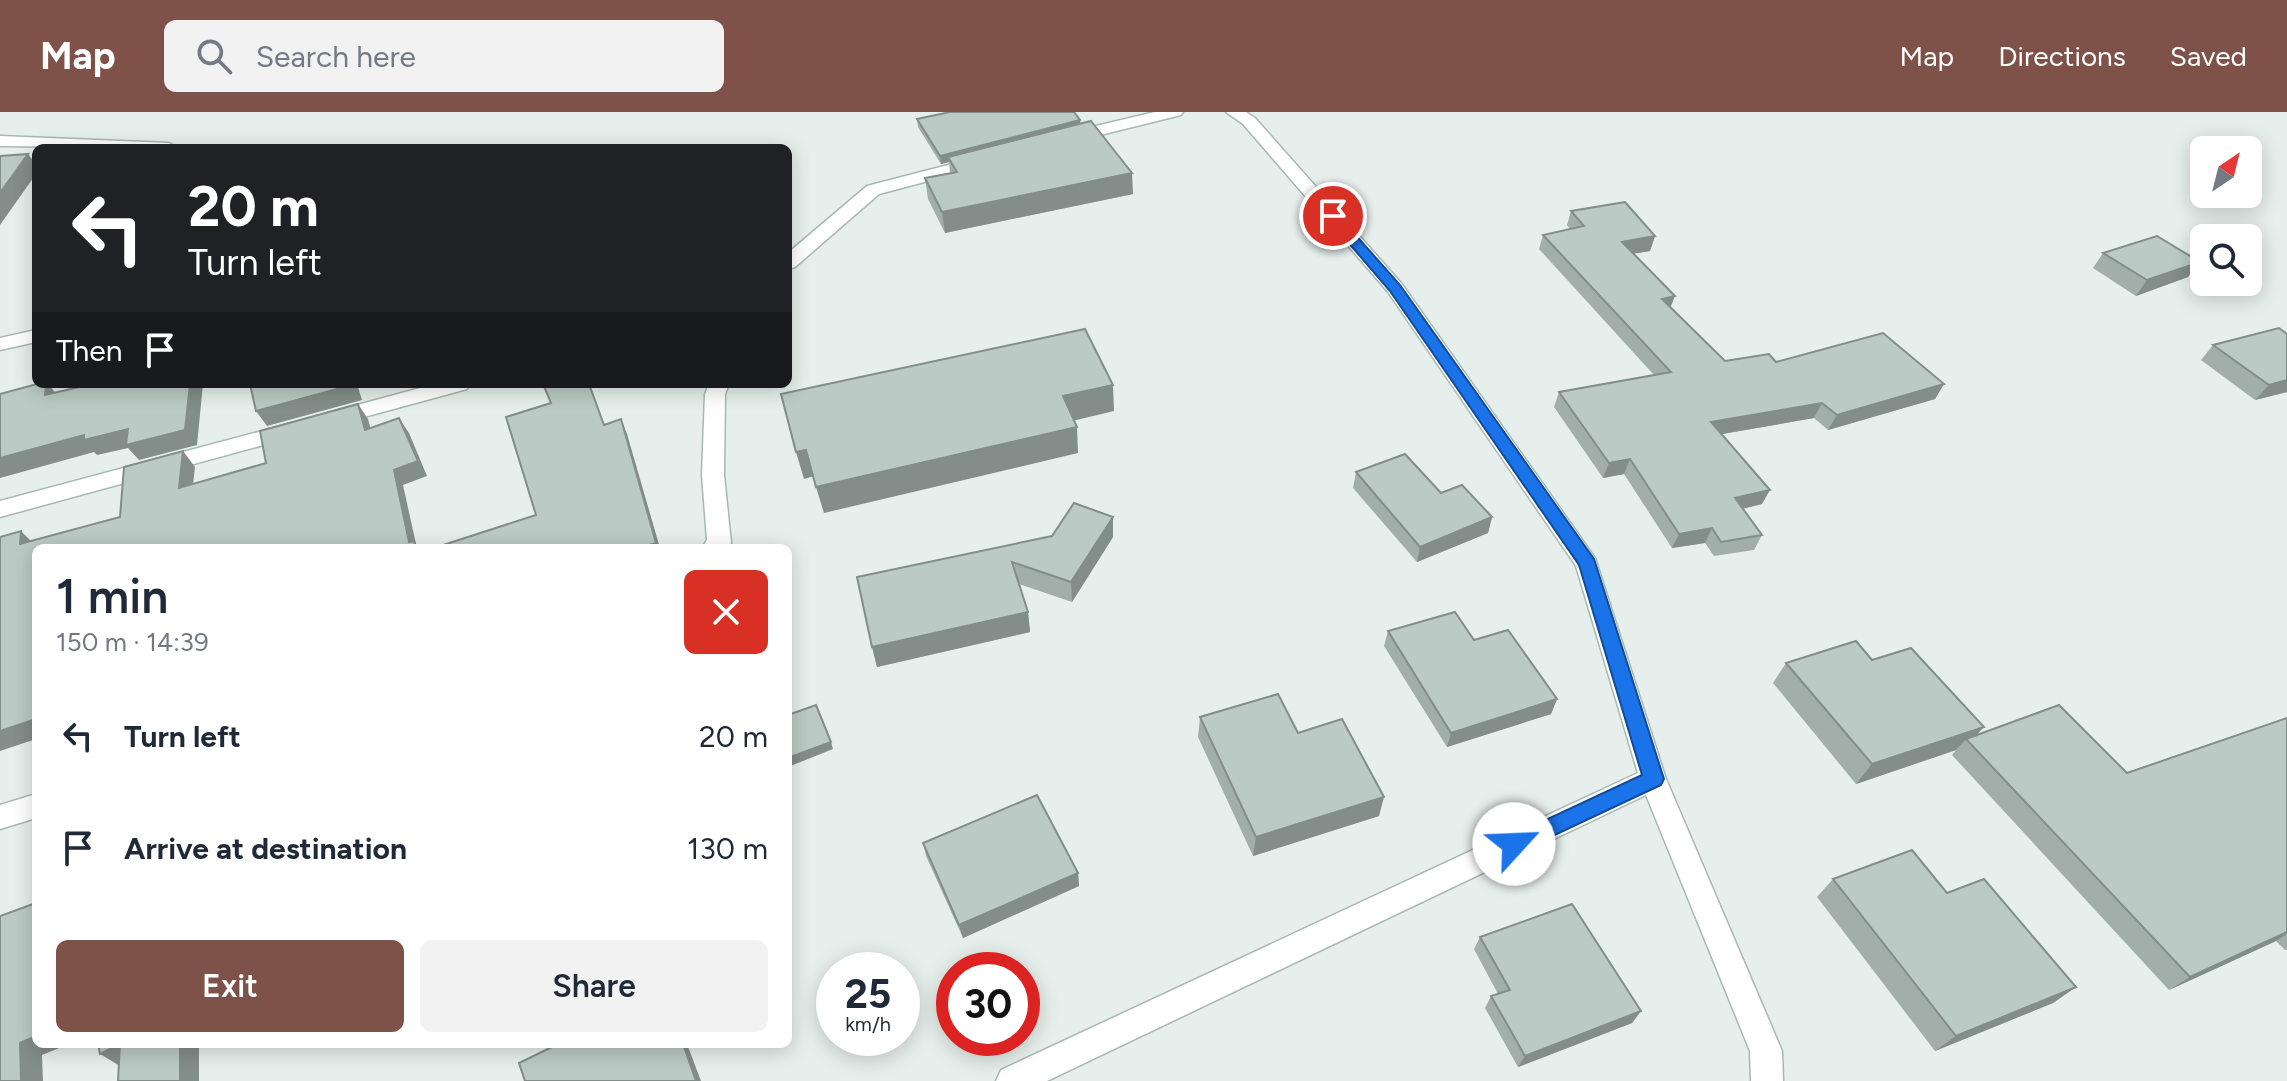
<!DOCTYPE html>
<meta charset="utf-8">
<style>
body{margin:0;font-family:Figtree,sans-serif;background:#f2f2f3;color:#1f2937;height:100vh;display:flex;flex-direction:column;font-size:30px;white-space:nowrap}
*{box-sizing:border-box;margin:0}
p{font-size:26px;color:#747a83}
.icon{flex:none;width:44px;height:44px;fill:none;stroke:currentColor;stroke-width:2;stroke-linecap:round;stroke-linejoin:round}
.map{position:relative;flex:1;overflow:hidden}
.side{position:absolute;left:32px;top:432px;width:760px;height:504px;display:flex;flex-direction:column;background:#fff;border-radius:12px;box-shadow:0 4px 20px #0003}
.side>*{flex:none}
.top-card{position:absolute;left:32px;top:32px;width:760px;height:244px;border-radius:12px;box-shadow:0 4px 20px #0003;background:#202124;color:#fff;overflow:hidden}
.needle{width:52px;rotate:35deg}
.controls{position:absolute;left:2190px;top:24px;display:grid;gap:16px}
.controls a{display:grid;place-items:center;width:72px;height:72px;border-radius:12px;background:#fff;box-shadow:0 4px 20px #0003;font-size:40px}
.speed{position:absolute;left:816px;top:840px;display:flex;gap:16px;font-size:40px;font-weight:700;text-align:center}
.speed>*{display:grid;place-content:center;width:104px;height:104px;border-radius:50%;background:#fff;box-shadow:0 4px 20px #0003;line-height:1}
.speed small{font-size:20px;font-weight:400}
.speed .limit{border:12px solid #d22;background:#fff;color:#111}
.pin{position:absolute;display:grid;place-items:center;width:68px;height:68px;color:#fff;margin:-34px;border:4px solid #fff;border-radius:50%;box-shadow:0 2px 8px #0007}
.me{position:absolute;width:88px;margin:-44px;rotate:65deg;stroke-linejoin:round;filter:drop-shadow(0 0 6px #0008)}
.turn{display:flex;align-items:center;gap:28px;height:168px;padding:0 24px;font-size:36px}
.turn .icon{width:104px;height:104px;stroke-width:2.5}
.turn b{display:block;font-size:56px;line-height:68px}
.then{display:flex;align-items:center;height:76px;padding:0 24px;background:#0003;gap:16px;font-size:30px}
.round{display:grid;place-items:center;flex:none;width:84px;height:84px;border-radius:12px;background:#f2f2f3}
.headline{display:flex;align-items:center;justify-content:space-between;height:136px;padding:0 24px}
h1{font-size:48px;font-weight:600;line-height:60px}
.action{display:flex;gap:16px;margin-top:auto;padding:16px 24px}
.action a{flex:1;height:92px;border-radius:12px;background:#7f5249;color:#fff;font-size:32px;font-weight:600;line-height:92px;text-align:center}
.action a+a{background:#f2f2f3;color:#1f2937}
ul{padding:0;list-style:none}
li{display:flex;align-items:center;gap:24px;height:112px;padding:0 24px}
li div{flex:1}
li b{display:block;font-size:30px}
li em{font-style:normal}
header{display:flex;align-items:center;gap:48px;box-sizing:border-box;height:112px;padding:0 40px;background:#7f5249;color:#fff}
header strong{font-size:38px}
nav{display:flex;gap:44px;margin-inline-start:auto;font-size:28px}
.search{width:560px;height:72px;background:#f2f2f3;display:flex;align-items:center;gap:20px;box-sizing:border-box;padding:0 28px;border-radius:12px;color:#747a83;font-size:30px}
.map>svg:first-child{display:block}
.lines{fill:none;stroke-linecap:round;stroke-linejoin:round}
.minor-casing{stroke:#a8b8b2;stroke-width:3}
.minor{fill:#fff;fill-rule:evenodd}
.wall{fill:#a1aea9}
.shaded-wall{fill:#838d89}
.building{fill:#bbcac4;stroke:#838d89;stroke-width:2}
.route{fill:#1a73e8;stroke:#114b97;stroke-width:2}
</style>
<header>
<strong>Map</strong>
<div class="search"><svg class="icon" aria-label="search" viewBox="0 0 24 24"><circle cx="10" cy="10" r="6"/><path d="M15 15l6 6"/></svg>Search here</div>
<nav><a>Map</a><a>Directions</a><a>Saved</a></nav>
</header>
<div class="map">
<svg width="2287" height="969" viewBox="0 0 2287 969">
<rect width="100%" height="100%" fill="#e6efeb"/>
<g class="lines">
<defs>
<g id="minor">
<polygon points="1155,0 1183,0 1181,3 1068,31 1060,26 1062,22"/>
<polygon points="1226,0 1246,0 1255,6 1402,172 1595,446 1666,667 1782,939 1783,969 1751,969 1750,939 1646,683 1047,969 996,969 1001,958 1638,661 1576,454 1388,180 1243,12"/>
<polygon points="0,24 169,31 177,36 0,34"/>
<polygon points="979,45 988,50 985,54 879,82 795,155 788,157 788,141 867,74"/>
<polygon points="36,218 36,230 0,238 0,226"/>
<polygon points="435,272 470,272 467,277 331,314 324,312 320,307 324,302"/>
<polygon points="709,272 729,272 725,282 724,363 731,431 728,436 702,436 707,428 702,363 705,282"/>
<polygon points="292,311 300,313 303,318 300,323 0,405 0,389"/>
<polygon points="36,682 36,706 0,717 0,693"/>
</g>
</defs>
<use href="#minor" class="minor-casing"/>
<use href="#minor" class="minor"/>
</g>
<g class="wall">
<polygon points="917,7 1080,8 1080,11 1133,82 945,121 928,87 925,66 950,61 949,50 941,52 918,15"/>
<polygon points="1571,99 1655,124 1650,139 1633,142 1670,195 1725,249 1776,250 1944,272 1935,287 1828,318 1814,306 1722,322 1762,392 1743,397 1762,423 1754,438 1714,444 1705,431 1672,436 1624,362 1603,366 1554,295 1559,280 1654,263 1539,137 1543,123 1570,117 1567,113"/>
<polygon points="2103,141 2188,165 2136,184 2093,156"/>
<polygon points="2213,233 2287,280 2255,288 2201,248"/>
<polygon points="1356,360 1441,381 1492,405 1488,421 1417,450 1353,376"/>
<polygon points="1113,425 1072,490 1019,472 1028,500 1030,520 877,555 857,465"/>
<polygon points="1388,519 1474,528 1557,587 1551,602 1447,635 1384,534"/>
<polygon points="1872,548 1976,624 2127,661 2287,606 2287,838 2285,838 2276,829 2169,878 1952,643 1956,638 1856,672 1773,571 1786,551"/>
<polygon points="1200,605 1298,621 1379,704 1253,744 1198,625"/>
<polygon points="923,731 1078,761 1079,774 963,826 926,744"/>
<polygon points="1833,767 1947,781 2076,875 2053,891 1935,939 1817,785"/>
<polygon points="1480,825 1641,899 1632,911 1518,955 1485,896 1491,884 1498,882 1474,837"/>
</g>
<g class="shaded-wall">
<polygon points="1080,8 1081,16 948,45 949,50 941,52 940,44"/>
<polygon points="28,42 36,52 36,62 0,113 0,81"/>
<polygon points="1132,61 1133,82 945,121 942,100"/>
<polygon points="1655,124 1650,139 1617,144 1622,130"/>
<polygon points="2200,150 2188,165 2136,184 2147,168"/>
<polygon points="1675,184 1669,199 1662,187"/>
<polygon points="2287,268 2287,280 2255,288 2269,273"/>
<polygon points="46,272 48,272 59,285 45,283"/>
<polygon points="190,272 203,272 197,333 139,348 128,336 97,343 94,340 0,366 0,346 84,323"/>
<polygon points="352,272 357,272 362,288 267,314 256,299"/>
<polygon points="1944,272 1935,287 1828,318 1837,303"/>
<polygon points="1113,273 1114,299 1064,311 1063,284"/>
<polygon points="1822,291 1814,306 1705,325 1711,310"/>
<polygon points="358,292 368,307 375,333 365,318"/>
<polygon points="399,306 409,321 427,364 403,373 416,432 419,436 413,436 409,430 394,358"/>
<polygon points="621,307 627,322 660,436 639,436"/>
<polygon points="1077,315 1078,341 824,401 816,375"/>
<polygon points="806,338 814,364 804,367 796,340"/>
<polygon points="183,339 195,355 191,391 179,376"/>
<polygon points="1630,347 1624,362 1603,366 1609,351"/>
<polygon points="1770,378 1762,392 1727,400 1735,386"/>
<polygon points="1113,405 1113,425 1072,490 1071,470"/>
<polygon points="1492,405 1488,421 1417,450 1420,435"/>
<polygon points="1712,416 1705,431 1672,436 1679,422"/>
<polygon points="21,419 36,434 20,432"/>
<polygon points="1028,500 1030,520 877,555 872,535"/>
<polygon points="1557,587 1551,602 1447,635 1451,621"/>
<polygon points="36,607 36,627 0,639 0,619"/>
<polygon points="1984,615 1969,631 1966,627 1956,638 1856,672 1872,652"/>
<polygon points="831,630 833,637 788,655 788,646"/>
<polygon points="1384,685 1379,704 1253,744 1256,725"/>
<polygon points="1078,761 1079,774 963,826 959,813"/>
<polygon points="2287,820 2287,822 2276,829 2169,878 2190,865"/>
<polygon points="2076,875 2053,891 1935,939 1956,924"/>
<polygon points="1641,899 1632,911 1518,955 1525,944"/>
<polygon points="36,924 36,932 69,932 42,943 43,969 21,969 20,931"/>
<polygon points="120,932 120,954 100,942"/>
<polygon points="180,932 195,932 199,935 199,969 180,969"/>
<polygon points="683,932 687,932 701,969 696,969"/>
</g>
<g class="building">
<polygon points="950,0 1074,0 1080,8 940,44 917,7"/>
<polygon points="1091,9 1132,61 942,100 925,66 957,60 948,45"/>
<polygon points="28,42 0,81 0,44"/>
<polygon points="1625,90 1655,124 1622,130 1675,184 1662,187 1725,249 1769,242 1776,250 1883,221 1944,272 1837,303 1822,291 1711,310 1770,378 1735,386 1762,423 1721,430 1712,416 1679,422 1630,347 1609,351 1559,280 1671,260 1543,123 1584,114 1571,99"/>
<polygon points="2157,124 2200,150 2147,168 2103,141"/>
<polygon points="2279,216 2287,222 2287,268 2269,273 2213,233"/>
<polygon points="1085,217 1113,273 1063,284 1077,315 816,375 806,338 796,340 781,282"/>
<polygon points="37,272 46,272 45,283 92,272 190,272 185,318 126,333 128,317 84,328 84,323 0,346 0,282"/>
<polygon points="250,272 352,272 352,273 256,299"/>
<polygon points="543,272 589,272 604,313 621,307 656,431 639,436 434,436 536,403 506,305 551,291"/>
<polygon points="358,292 365,318 399,306 418,349 394,358 409,430 414,429 416,436 36,436 36,607 0,619 0,425 21,419 20,432 120,405 124,355 183,339 179,376 266,351 260,319"/>
<polygon points="1405,342 1441,381 1462,373 1492,405 1420,435 1356,360"/>
<polygon points="1074,391 1113,405 1071,470 1012,450 1028,500 872,535 857,465 1052,424"/>
<polygon points="1455,500 1474,528 1508,518 1557,587 1451,621 1388,519"/>
<polygon points="1856,529 1872,548 1911,536 1984,615 1872,652 1786,551"/>
<polygon points="1278,582 1298,621 1342,607 1384,685 1256,725 1200,605"/>
<polygon points="816,593 831,630 788,646 788,603"/>
<polygon points="2059,593 2127,661 2287,606 2287,820 2190,865 1966,627"/>
<polygon points="1037,683 1078,761 959,813 923,731"/>
<polygon points="1912,738 1947,781 1984,767 2076,875 1956,924 1833,767"/>
<polygon points="36,791 36,924 20,931 21,969 0,969 0,804"/>
<polygon points="1572,792 1641,899 1525,944 1491,884 1510,878 1480,825"/>
<polygon points="98,932 153,932 153,933 157,932 180,932 180,969 118,969 120,932 100,942"/>
<polygon points="558,932 683,932 696,969 525,969 519,951"/>
</g>
<polygon class="route" points="1328,102 1337,102 1400,173 1594,447 1664,667 1661,673 1514,742 1507,739 1503,732 1507,726 1642,663 1579,453 1390,179 1328,107"/>
</svg>
<div class="controls">
<a><svg class="needle" viewBox="-14 -14 28 28"><path d="M0-13l5 13h-10z" fill="#e53935"/><path d="M0 13l5-13h-10z" fill="#747a83"/></svg></a>
<a><svg class="icon" aria-label="search" viewBox="0 0 24 24"><circle cx="10" cy="10" r="6"/><path d="M15 15l6 6"/></svg></a>
</div>
<div class="speed"><div>25<small>km/h</small></div><div class="limit">30</div></div>
<div class="pin" style="left:1333px;top:104px;background:#d93025"><svg class="icon" aria-label="arrive" viewBox="0 0 24 24"><path d="M6 21V4h12l-3 4 3 4H6"/></svg></div>
<svg class="me" style="left:1514px;top:732px" viewBox="-20 -20 40 40"><circle r="19" fill="#fff"/><path d="M0-13L10 11 0 6-10 11z" fill="#1a73e8"/></svg>
<div class="top-card">
<div class="turn"><svg class="icon" aria-label="left" viewBox="0 0 24 24"><path d="M17 20v-9H6M10 6l-5 5 5 5"/></svg><div><b>20 m</b>Turn left</div></div>
<div class="then">Then<svg class="icon" aria-label="arrive" viewBox="0 0 24 24"><path d="M6 21V4h12l-3 4 3 4H6"/></svg></div>
</div>
<section class="side">
<div class="headline"><div><h1>1 min</h1><p>150 m · 14:39</p></div><a class="round" style="background:#d93025;color:#fff"><svg class="icon" aria-label="close" viewBox="0 0 24 24"><path d="M6 6l12 12M18 6L6 18"/></svg></a></div>
<ul>
<li><svg class="icon" aria-label="left" viewBox="0 0 24 24"><path d="M17 20v-9H6M10 6l-5 5 5 5"/></svg><div><b>Turn left</b></div><em>20 m</em></li>
<li><svg class="icon" aria-label="arrive" viewBox="0 0 24 24"><path d="M6 21V4h12l-3 4 3 4H6"/></svg><div><b>Arrive at destination</b></div><em>130 m</em></li>
</ul>
<div class="action"><a>Exit</a><a>Share</a></div>
</section>
</div>
